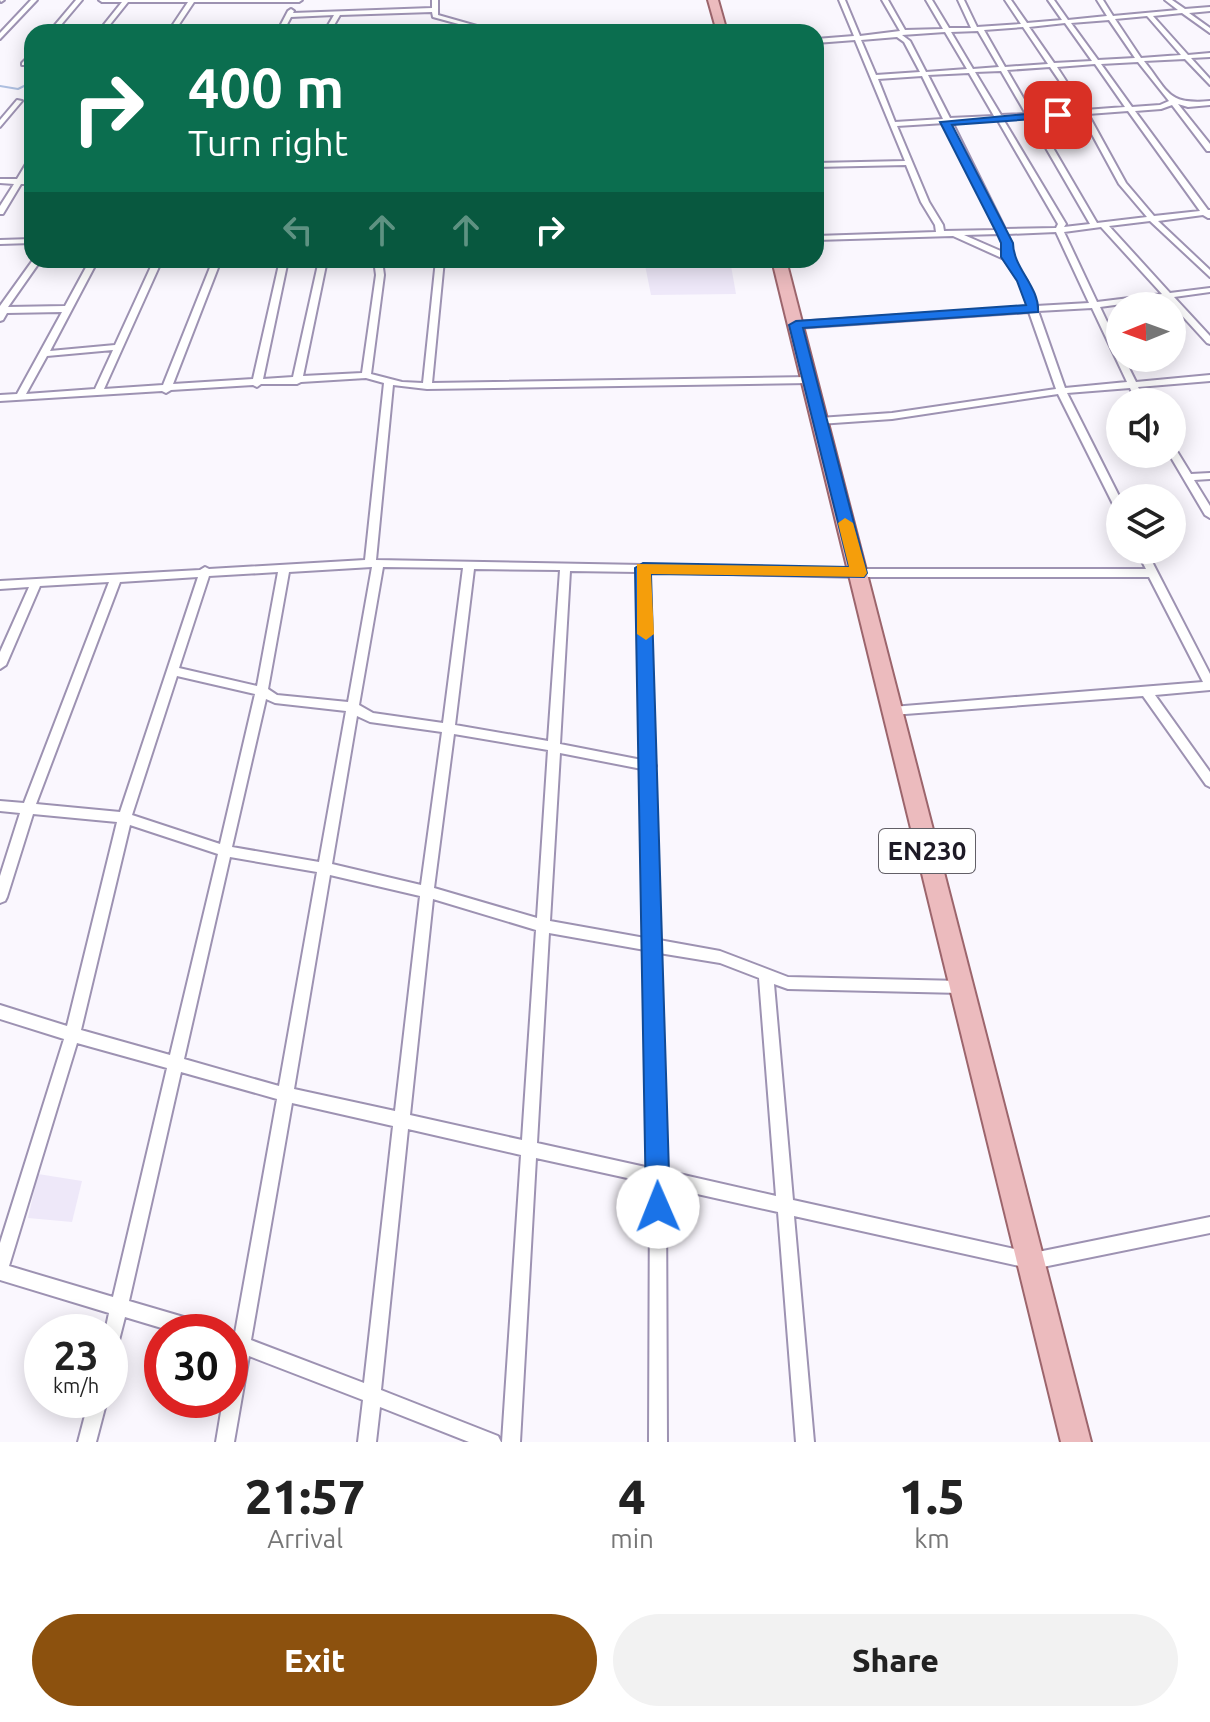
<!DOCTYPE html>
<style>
body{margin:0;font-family:Ubuntu,sans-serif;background:#f2f2f2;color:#222;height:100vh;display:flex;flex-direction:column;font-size:30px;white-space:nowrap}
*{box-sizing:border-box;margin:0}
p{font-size:26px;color:#767676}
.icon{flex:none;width:44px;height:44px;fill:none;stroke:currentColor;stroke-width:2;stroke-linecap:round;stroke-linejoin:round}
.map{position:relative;height:1442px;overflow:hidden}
.side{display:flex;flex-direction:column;background:#fff;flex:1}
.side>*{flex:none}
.guide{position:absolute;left:24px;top:24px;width:800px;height:244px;border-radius:24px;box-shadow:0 4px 20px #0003;background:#0b6e4f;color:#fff;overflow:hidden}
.needle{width:52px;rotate:269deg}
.controls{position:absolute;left:1106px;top:292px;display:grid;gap:16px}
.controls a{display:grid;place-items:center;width:80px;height:80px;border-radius:50%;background:#fff;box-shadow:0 4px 20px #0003;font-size:40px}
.speed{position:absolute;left:24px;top:1314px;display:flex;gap:16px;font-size:40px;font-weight:700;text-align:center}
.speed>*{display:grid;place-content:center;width:104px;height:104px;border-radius:50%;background:#fff;box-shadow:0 4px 20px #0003;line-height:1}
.speed small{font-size:20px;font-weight:400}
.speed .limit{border:12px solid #d22;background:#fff;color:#111}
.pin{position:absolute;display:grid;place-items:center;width:68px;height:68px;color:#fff;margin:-34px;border-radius:16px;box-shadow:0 4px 12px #0006}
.me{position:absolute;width:88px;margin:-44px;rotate:359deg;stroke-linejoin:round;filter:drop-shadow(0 0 6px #0008)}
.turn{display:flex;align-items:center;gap:28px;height:168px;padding:0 32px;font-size:36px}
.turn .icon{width:104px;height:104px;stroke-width:2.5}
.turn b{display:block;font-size:56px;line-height:68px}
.lanes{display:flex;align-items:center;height:76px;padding:0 32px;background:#0003;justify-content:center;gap:40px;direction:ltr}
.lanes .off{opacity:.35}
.eta{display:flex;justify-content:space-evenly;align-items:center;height:136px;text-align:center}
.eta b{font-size:48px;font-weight:800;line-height:56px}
.cta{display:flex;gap:16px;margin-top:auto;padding:16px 32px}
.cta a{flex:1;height:92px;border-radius:48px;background:#8c510e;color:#fff;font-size:32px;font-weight:800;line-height:92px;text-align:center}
.cta a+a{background:#f2f2f2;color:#222}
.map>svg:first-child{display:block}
.built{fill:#eee8f9}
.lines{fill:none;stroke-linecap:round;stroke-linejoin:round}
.stream{stroke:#aebfe0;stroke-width:2}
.street-casing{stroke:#9d92b2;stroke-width:4}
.primary-casing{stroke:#9c656c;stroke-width:4}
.street{fill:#fff;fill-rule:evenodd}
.primary{fill:#ecbbbe;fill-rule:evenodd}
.route{fill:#1a73e8;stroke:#114b97;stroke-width:2}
.slow{fill:#f59e0b}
.labels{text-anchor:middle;stroke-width:6;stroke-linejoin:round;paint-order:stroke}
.shield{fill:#fff;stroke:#625f67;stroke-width:2}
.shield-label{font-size:26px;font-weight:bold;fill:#1e1a26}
</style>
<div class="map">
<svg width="1210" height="1442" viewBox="0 0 1210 1442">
<rect width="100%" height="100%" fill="#faf7fe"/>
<g class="built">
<polygon points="644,260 730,260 736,294 651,295"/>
<polygon points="38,1174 82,1181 72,1222 28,1218"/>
</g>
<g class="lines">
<polyline class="stream" points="0,86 18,89 32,82"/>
<defs>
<g id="street">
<polygon points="0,0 4,0 1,2"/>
<polygon points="31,0 37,0 0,39 0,33"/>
<polygon points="76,0 82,0 55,32 49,32"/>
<polygon points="99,0 302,0 299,2 194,2 174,32 168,32 188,2 128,2 104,32 98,32 122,2 102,2"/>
<polygon points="432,0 438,0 438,15 498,32 488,32 433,17 432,12 340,15 330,32 324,32 334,15 291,17 283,32 277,32 288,11 291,9 294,11 293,13 432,8"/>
<path d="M839,0H845L860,36L900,31L882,0H888L905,30L943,29L926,0H932L949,28H971L958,0H964L977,27L1021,24L1005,0H1011L1027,23L1062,20L1048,0H1054L1068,20L1107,16L1097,0H1103L1113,16L1178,10L1165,0H1172L1185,9L1210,7V11L1189,13L1210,28V33L1182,13L1153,16L1188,55L1210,53V57L1191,58L1210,79V85L1185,59L1144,61C1169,92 1167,105 1210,101V105L1188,107L1178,104L1210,144V151H1207L1172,105L1161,109L1135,111L1208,210H1210V218H1208L1203,215L1158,221L1210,270V277L1150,221L1109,226L1170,293L1210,288V292L1174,297L1210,336V344L1207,343L1166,298L1100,307L1120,349V358H1124L1136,382L1210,375V381L1138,387L1146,402H1136L1130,388L1067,393L1120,498V511L1115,508L1058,394L892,419L819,424L814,421L819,418L892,413L1056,389L1029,312L796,328L792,325L796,322L1028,307L1019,281L1004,259L953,236L816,240V236L936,232L935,225L921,202L906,165L816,167V163L905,161L855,40L816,43V39L854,36ZM1147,16L1148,17L1181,55L1141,58L1115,19ZM1109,20L1135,58L1098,60L1071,23ZM1065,23L1092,61L1054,63L1029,27ZM1023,27L1048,64L1005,67L984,30ZM978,31L999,67L973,69L951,32ZM945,32L967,69L926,72L910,41L902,35ZM897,37L904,42L920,72L876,75L861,40ZM1138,62L1169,101L1160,105L1132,107L1101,64ZM1095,64L1125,107L1085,110L1057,67ZM1050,67L1078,108L1079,110L1032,113L1007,70ZM1001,71L1026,114L1001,115L975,72ZM969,73L994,116L950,118L928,75ZM922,76L943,119L895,122L878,79ZM1128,111L1200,211L1154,216L1126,183L1088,114ZM1081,114L1119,184L1147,217L1097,223L1035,117ZM1028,117L1090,224L1064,227L1066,224L1003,119ZM997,119L1058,224L1056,228L1005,229L952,122ZM945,123L997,230L944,231L943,225L929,202L897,126ZM1101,227L1162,294L1097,302L1064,232ZM1056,232L1089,303L1036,306L1027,281L1011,257V243L1007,234ZM999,234L1003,243V252L964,235ZM1092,308L1127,382L1065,388L1038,311Z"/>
<polygon points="32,53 32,59 26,65 22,65 22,63"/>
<polygon points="17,100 22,101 0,127 0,120"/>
<polygon points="29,159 32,159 32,167 24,180 32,180 32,184 21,184 3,214 0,214 0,206 14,184 0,183 0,179 17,179"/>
<polygon points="32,239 32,243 0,244 0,240"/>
<path d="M33,260H41L8,307L65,306L90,260H98L50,351L115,345L154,260H162L104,389L163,385L213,260H221L173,384L253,379L280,260H288L263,379L293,377L319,260H327L303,376L362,373L376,275L374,260H382L384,275L371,374L402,382L423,383L436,260H444L432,383L809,377L814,380L809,383L427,389L393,385L376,560L859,569H1146L1136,550H1146L1210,674V690L1155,695L1210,772V787L1206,785L1143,696L892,715L886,711L892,707L1203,682L1149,577H859L648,572L654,762L656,766L654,769L659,940L720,951L788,977L961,981L966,982L968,987L966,992L961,993L788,989L774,984L793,1200L1033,1253L1210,1217V1233L1033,1269L794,1216L814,1442H796L778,1212L666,1187L667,1442H649L650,1183L536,1158L520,1442H502L521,1155L408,1129L381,1390L498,1436L501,1442H469L380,1407L376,1442H358L363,1400L249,1356L234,1442H216L223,1400H230V1363L232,1350L230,1349V1332H228L230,1331L235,1333L277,1099L181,1072L129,1301L204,1323L210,1326L213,1332H175L125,1317L116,1352L110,1355V1332H105L109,1313L0,1280V1243L64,1039L0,1019V1005L67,1026L117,822L33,814L7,897L5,901L0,903V876L20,813L0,811V801L24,803L109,582L40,586L6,665L0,669V652L29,587L0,589V581L200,570L205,567L209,569L365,560L384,383L366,378L301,382L297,384H261L257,387L253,385L171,390L166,393L162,391L0,401V395L17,394L62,312L7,313L3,320L0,321V306ZM113,350L95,389L26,394L47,356ZM372,567L348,702L277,695L268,689L289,572ZM383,567L463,568L443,723L373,713L359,705ZM474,569L560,570L548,741L455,725ZM570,571L638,572L642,760L560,744ZM278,572L257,686L179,668L209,576ZM198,577L120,812L36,804L120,582ZM177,676L255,694L220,844L132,815ZM266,699L275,703L346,711L319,862L232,847ZM357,716L370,722L442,732L421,885L332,864ZM454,734L548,750L537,918L434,888ZM560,753L642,769L645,938L550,921ZM130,825L218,854L170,1055L81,1030ZM230,857L317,872L279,1086L184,1059ZM330,875L420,896L395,1111L294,1089ZM433,899L536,930L522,1140L410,1115ZM549,933L645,950L650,1168L537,1143ZM659,953L720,963L759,978L776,1196L666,1171ZM77,1043L167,1068L113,1297L9,1266ZM292,1103L393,1126L364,1383L251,1340Z"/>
<polygon points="1172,447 1175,448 1191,474 1210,473 1210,479 1194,480 1210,506 1210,518 1205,515 1169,454 1172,454"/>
<polygon points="89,1400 107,1400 96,1442 78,1442"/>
</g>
<g id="primary">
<polygon points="708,0 718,0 727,32 717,32"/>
<polygon points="772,260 786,260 1091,1442 1061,1442"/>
</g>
</defs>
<use href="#street" class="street-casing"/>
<use href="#primary" class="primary-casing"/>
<use href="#street" class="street"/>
<use href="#primary" class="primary"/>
</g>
<path class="route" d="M1058,111L1061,117L952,125L1013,243C1013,268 1040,287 1038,312L803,328L867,573L864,577L651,574L670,1207L667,1215L658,1219L649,1215L646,1207L635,568L643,563L849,567L789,325L796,321L1026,305L1017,281L1001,257V243L996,232L940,122Z"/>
<polygon class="slow" points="845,518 853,523 867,573 864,577 651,574 654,634 646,640 637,634 637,564 849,567 838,523"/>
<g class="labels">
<rect class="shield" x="879" y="829" width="96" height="44" rx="6"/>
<g class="shield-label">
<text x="927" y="860">EN230</text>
</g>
</g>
</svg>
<div class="controls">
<a><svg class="needle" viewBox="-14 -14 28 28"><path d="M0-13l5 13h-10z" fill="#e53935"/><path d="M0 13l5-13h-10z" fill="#767676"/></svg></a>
<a><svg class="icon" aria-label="sound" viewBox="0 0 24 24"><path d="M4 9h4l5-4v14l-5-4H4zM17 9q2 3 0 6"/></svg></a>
<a><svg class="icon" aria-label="layers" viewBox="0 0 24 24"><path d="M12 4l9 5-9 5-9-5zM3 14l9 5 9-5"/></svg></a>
</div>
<div class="speed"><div>23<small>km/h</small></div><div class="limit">30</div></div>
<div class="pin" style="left:1058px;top:115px;background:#d93025"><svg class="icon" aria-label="arrive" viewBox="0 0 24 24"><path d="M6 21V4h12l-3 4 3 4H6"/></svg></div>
<svg class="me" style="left:658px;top:1207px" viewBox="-20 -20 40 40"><circle r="19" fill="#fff"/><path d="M0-13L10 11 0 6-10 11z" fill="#1a73e8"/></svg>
<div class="guide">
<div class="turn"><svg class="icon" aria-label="right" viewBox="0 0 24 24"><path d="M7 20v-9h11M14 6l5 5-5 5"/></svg><div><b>400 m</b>Turn right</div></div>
<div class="lanes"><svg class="icon off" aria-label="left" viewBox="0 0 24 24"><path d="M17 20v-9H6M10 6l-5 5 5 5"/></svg><svg class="icon off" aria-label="ahead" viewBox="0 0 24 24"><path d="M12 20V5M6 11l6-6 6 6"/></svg><svg class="icon off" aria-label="ahead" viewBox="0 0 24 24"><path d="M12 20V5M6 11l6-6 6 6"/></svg><svg class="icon" aria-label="right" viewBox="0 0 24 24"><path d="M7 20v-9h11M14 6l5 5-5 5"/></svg></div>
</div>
</div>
<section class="side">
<div class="eta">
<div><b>21:57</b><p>Arrival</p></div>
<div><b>4</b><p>min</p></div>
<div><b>1.5</b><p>km</p></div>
</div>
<div class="cta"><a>Exit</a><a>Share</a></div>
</section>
